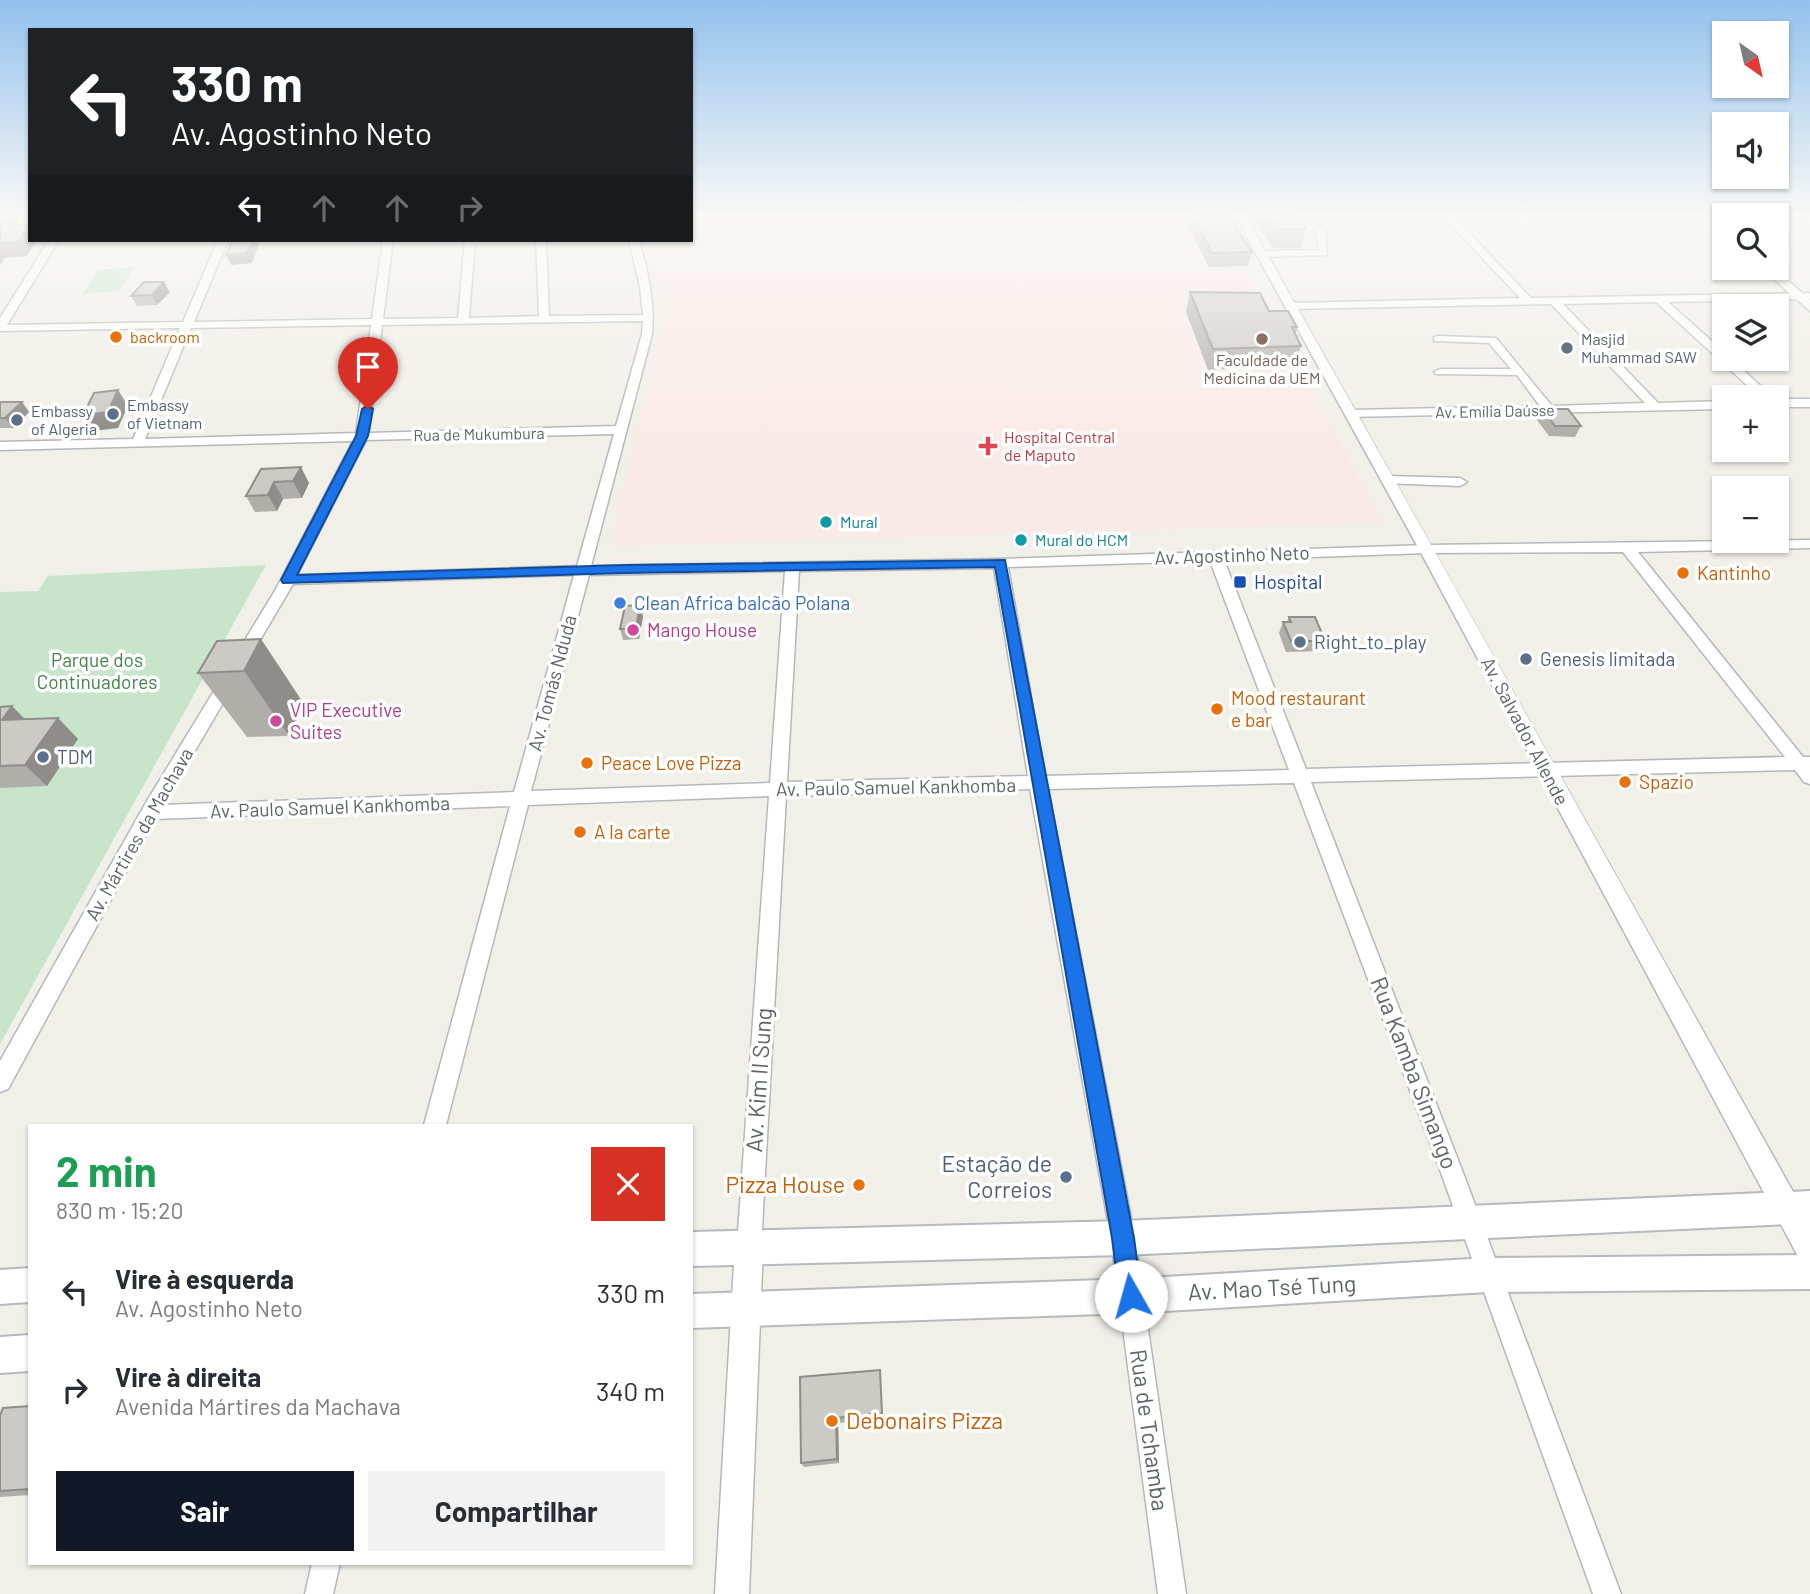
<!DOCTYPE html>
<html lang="pt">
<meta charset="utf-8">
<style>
body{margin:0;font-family:Barlow,sans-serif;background:#f2f2f3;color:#2b2b33;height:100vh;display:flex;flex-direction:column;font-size:26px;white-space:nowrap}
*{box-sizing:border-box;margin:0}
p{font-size:23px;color:#7c7c81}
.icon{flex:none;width:38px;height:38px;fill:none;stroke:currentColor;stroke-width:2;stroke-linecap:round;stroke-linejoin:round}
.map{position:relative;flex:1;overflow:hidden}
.drawer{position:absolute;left:28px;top:1124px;width:665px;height:441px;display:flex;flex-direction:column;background:#fff;border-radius:0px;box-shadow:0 2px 5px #0004}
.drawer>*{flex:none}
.guide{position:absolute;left:28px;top:28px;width:665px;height:214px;border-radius:0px;box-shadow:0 2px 5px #0004;background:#202124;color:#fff;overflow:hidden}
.needle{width:46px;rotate:146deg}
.controls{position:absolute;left:1712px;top:21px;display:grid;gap:14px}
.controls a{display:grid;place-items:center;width:77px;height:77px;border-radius:0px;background:#fff;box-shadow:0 2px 5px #0004;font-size:35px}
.pin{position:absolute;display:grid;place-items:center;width:60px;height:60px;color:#fff;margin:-72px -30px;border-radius:50% 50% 50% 0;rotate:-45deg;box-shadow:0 0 7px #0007}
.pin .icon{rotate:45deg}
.me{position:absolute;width:77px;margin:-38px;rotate:353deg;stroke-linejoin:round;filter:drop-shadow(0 0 5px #0008)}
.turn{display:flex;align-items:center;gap:24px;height:147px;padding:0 28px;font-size:32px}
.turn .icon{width:91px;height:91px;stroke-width:2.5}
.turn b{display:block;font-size:49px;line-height:60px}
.lanes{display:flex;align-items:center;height:66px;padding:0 28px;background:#0003;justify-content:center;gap:35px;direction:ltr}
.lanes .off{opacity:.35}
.round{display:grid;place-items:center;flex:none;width:74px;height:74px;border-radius:0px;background:#f2f2f3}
.summary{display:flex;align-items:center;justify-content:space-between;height:119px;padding:0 28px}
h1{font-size:42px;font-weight:700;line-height:52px;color:#1e9e55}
.primary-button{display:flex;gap:14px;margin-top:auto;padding:14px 28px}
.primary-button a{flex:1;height:80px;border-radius:0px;background:#111827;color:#fff;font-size:28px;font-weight:700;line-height:80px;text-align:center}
.primary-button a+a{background:#f2f2f3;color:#2b2b33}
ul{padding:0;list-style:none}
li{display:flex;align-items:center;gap:21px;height:98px;padding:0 28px}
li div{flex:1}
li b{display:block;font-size:26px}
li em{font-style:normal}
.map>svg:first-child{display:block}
.medical{fill:#faeae7}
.green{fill:#c8e4ca}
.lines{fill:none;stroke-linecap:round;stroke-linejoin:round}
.minor-casing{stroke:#b5b7bb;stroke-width:3}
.tertiary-casing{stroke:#b5b7bb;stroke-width:3}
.secondary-casing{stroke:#b6b9be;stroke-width:4}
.primary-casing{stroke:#e3ca6e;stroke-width:4}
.minor{fill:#fff;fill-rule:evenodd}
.tertiary{fill:#fff;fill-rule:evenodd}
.secondary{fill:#fff;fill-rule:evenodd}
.primary{fill:#f7f0b6;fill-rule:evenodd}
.wall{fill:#afaea9}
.shaded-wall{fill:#8e8d8a}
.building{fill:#cbcac5;stroke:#8e8d8a;stroke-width:2}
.route{fill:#1a73e8;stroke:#114b97;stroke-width:2}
.food-dot{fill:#e8710a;stroke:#fff;stroke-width:2.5}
.education-dot{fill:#8d6e63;stroke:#fff;stroke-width:2.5}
.worship-dot{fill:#6b7280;stroke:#fff;stroke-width:2.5}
.service-dot{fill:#5c6f8a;stroke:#fff;stroke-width:2.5}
.health-dot{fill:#e0444e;stroke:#fff;stroke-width:2.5}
.culture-dot{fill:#0f9aa8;stroke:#fff;stroke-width:2.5}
.transit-dot{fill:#1a4fb4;stroke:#fff;stroke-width:2.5}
.shop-dot{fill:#3f7fe0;stroke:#fff;stroke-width:2.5}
.hotel-dot{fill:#d1479c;stroke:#fff;stroke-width:2.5}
.labels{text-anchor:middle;stroke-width:7;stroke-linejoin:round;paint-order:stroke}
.far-food-label{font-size:16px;fill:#c56008;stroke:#fff;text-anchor:start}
.far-worship-label{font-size:16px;fill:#5b616d;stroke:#fff;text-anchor:start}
.far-education-label{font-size:16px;fill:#785e54;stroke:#fff}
.far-service-label{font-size:16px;fill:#4e5e75;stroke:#fff;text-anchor:start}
.far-street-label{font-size:16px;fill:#5f6267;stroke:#fff}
.far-health-label{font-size:16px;fill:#be3a42;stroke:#fff;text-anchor:start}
.far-culture-label{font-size:16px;fill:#0d838f;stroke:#fff;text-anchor:start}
.street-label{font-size:19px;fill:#5f6267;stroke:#fff}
.food-label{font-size:19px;fill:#c56008;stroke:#fff;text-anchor:start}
.transit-label{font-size:19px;fill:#164399;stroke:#fff;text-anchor:start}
.shop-label{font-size:19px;fill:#366cbe;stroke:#fff;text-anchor:start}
.hotel-label{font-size:19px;fill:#b23c85;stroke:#fff;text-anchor:start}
.service-label{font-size:19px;fill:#4e5e75;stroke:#fff;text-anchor:start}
.park-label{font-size:19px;fill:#418448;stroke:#fff}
.near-street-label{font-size:23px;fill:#5f6267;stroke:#fff}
.near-service-label{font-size:23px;fill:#4e5e75;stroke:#fff;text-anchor:end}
.near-food-label{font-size:23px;fill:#c56008;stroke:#fff;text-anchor:end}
</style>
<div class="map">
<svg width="1810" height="1594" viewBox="0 0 1810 1594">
<rect width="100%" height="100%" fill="#f0efe8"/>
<polygon class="medical" points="906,212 1182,212 1205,269 1249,270 1383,523 610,546 661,325 641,240 691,240 691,215"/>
<g class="green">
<polygon points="134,267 119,291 83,294 98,270"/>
<polygon points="266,565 0,1044 0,592 38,591 48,576"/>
</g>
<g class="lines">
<defs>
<g id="minor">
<polygon points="1439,212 1449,212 1531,298 1810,293 1810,299 1668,302 1724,352 1724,359 1731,359 1773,397 1760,397 1656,302 1563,304 1658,403 1724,401 1724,409 1347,417 1345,414 1351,410 1540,406 1517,375 1436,374 1434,372 1440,369 1511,369 1489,343 1434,341 1434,337 1438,336 1496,338 1552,406 1645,403 1551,304 1289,309 1284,306 1289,303 1520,298"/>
<polygon points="1320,226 1325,229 1327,255 1261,257 1256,254 1261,251 1319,250 1315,229"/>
<path d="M49,240H59L7,325L183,322L218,240H228L194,322L372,319L383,240H393L383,319L458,318L465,240H475L469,318L539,316L536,240H546L549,316L643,315L640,287L629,240H639C648,271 655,302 652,334L591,566L1000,559L1427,545L1810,540V548L1638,552L1803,757H1810V784L1804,782L1795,770L1311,782L1462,1170L1621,1594H1593L1440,1170L1294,783L1048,789L1135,1238L1186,1594H1158L1111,1238L1030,789L786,796L761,1246L757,1254L749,1258L741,1254L737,1246L769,796L528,805L446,1125H424L510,806L155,819L8,1089L0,1092V1061L147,801L276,589L353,441L0,450V442L133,439L180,328L0,331V318ZM643,321L642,334L616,426L369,433L382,325ZM371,325L356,433L145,439L191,328ZM614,434L577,566L297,575L366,440ZM1623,552L1785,757L1306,769L1224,560L1427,553ZM1210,561L1289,770L1045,776L1008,567ZM994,568L1028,776L787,782L799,571ZM785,571L770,783L531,791L589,575ZM574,575L514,792L163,805L293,584Z"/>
<rect x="1776" y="399" width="34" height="8"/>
<polygon points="1388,476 1460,478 1467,482 1460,486 1383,483 1382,480"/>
<polygon points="312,1563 340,1563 333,1594 305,1594"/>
</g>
<g id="tertiary">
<path d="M1233,212H1243C1434,547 1621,885 1810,1222V1264L1800,1260L1419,549Z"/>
<polygon points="1702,212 1713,212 1724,222 1724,231"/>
<polygon points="1761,268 1774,268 1810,300 1810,311"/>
<polygon points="749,1232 759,1236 763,1246 749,1594 715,1594 735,1246 739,1236"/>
</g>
<g id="secondary">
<polygon points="1810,1191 1810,1223 1123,1255 691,1266 691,1232 1123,1221"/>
<polygon points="1810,1255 1810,1289 1488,1292 1131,1313 691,1328 691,1294 1131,1279 1488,1258"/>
<polygon points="30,1268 30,1302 0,1304 0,1270"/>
<polygon points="30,1335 30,1371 0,1373 0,1337"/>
</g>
<rect id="primary" x="0" y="216" width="30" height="8"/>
</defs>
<use href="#minor" class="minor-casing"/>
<use href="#tertiary" class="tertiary-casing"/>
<use href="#secondary" class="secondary-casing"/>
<use href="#primary" class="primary-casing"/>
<use href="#minor" class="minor"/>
<use href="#tertiary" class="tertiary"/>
<use href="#secondary" class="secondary"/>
<use href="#primary" class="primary"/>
</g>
<g class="wall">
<polygon points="1194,212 1226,212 1252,252 1248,266 1209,267 1188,226 1191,213"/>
<polygon points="1248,212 1294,212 1306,229 1301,248 1273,248"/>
<polygon points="170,292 157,305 137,306 131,296"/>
<polygon points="1190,292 1269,311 1297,327 1295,334 1301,346 1295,366 1208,370 1186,312"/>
<polygon points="22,402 29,412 13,428 0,428 0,403"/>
<polygon points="1542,409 1581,426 1575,437 1549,436 1537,420"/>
<polygon points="261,469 309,483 302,498 283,499 277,511 255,512 246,496"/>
<polygon points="643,616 639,639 623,640 620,629"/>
<polygon points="1289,617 1325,641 1321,651 1286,652 1279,633 1283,622 1287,622"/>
<polygon points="217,641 304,704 289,736 247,737 198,673"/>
<polygon points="12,706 25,719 58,718 78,739 47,786 0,788 0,707"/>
<polygon points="880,1370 882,1419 838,1423 839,1463 804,1467 801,1463 800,1377"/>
<polygon points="30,1406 30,1495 0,1497 0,1415"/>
</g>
<g class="shaded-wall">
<polygon points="15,219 24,233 10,226"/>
<polygon points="30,224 30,240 37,240 27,256 5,258 0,265 0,243"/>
<polygon points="253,240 256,240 259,245 252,263 231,265 226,255"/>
<polygon points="164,282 170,292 157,305 152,295"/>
<polygon points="118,390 128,406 118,428 94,431 83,415"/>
<polygon points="22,402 29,412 13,428 5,418"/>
<polygon points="301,467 309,483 302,498 293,481"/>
<polygon points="274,482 283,499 277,511 268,495"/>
<polygon points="640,605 643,616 639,639 636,628"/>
<polygon points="261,639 304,704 289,736 244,671"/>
<polygon points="12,706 33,728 2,720"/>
<polygon points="58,718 78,739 47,786 25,765"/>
<polygon points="836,1418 838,1423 839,1463 837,1459"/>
</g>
<g class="building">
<polygon points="1204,212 1226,212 1252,252 1212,253 1191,213"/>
<polygon points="1266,212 1294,212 1306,229 1278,229"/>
<polygon points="15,219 10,226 30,224 18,242 0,243 0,221"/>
<polygon points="233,240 253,240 247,253 226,255"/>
<polygon points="144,282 164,282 152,295 131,296"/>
<polygon points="1190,292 1260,293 1269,311 1288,311 1297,327 1292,327 1301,346 1213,349"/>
<polygon points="118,390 108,412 83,415 94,393"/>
<polygon points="1,402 22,402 5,418 0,418 0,403"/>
<polygon points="1542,409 1568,409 1581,426 1555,426"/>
<polygon points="301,467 293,481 274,482 268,495 246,496 261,469"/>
<polygon points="640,605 636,628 620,629 625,606"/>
<polygon points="1289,617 1315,617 1325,641 1291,641 1283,622 1291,622"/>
<polygon points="261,639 244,671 198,673 217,641"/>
<polygon points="12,706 2,720 58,718 25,765 0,766 0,707"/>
<polygon points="880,1370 882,1413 836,1418 837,1459 801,1463 800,1377"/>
<polygon points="30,1406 30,1489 0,1491 0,1415 3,1408"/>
</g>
<linearGradient id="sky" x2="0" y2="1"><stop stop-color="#92c1ee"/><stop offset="0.49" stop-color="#f8f8f5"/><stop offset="1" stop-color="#f8f8f5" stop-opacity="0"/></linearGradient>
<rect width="1810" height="435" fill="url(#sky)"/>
<polygon class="route" points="368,405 373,409 368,436 297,575 626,565 1005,560 1134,1238 1142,1296 1139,1304 1131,1307 1123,1304 1119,1296 1112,1238 995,567 626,573 283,583 281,580 356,436 362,409"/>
<g class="food-dot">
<circle cx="116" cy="337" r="7"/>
<circle cx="1683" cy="573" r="7"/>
<circle cx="1217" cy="709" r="7"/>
<circle cx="587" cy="763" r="7"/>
<circle cx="1625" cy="782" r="7"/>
<circle cx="580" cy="832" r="7"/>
<circle cx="859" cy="1185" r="7"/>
<circle cx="832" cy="1421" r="7"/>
</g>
<circle class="education-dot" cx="1262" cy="339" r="7"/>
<circle class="worship-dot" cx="1567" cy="348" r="7"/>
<g class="service-dot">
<circle cx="113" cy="414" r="7"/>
<circle cx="17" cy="420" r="7"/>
<circle cx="1300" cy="642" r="7"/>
<circle cx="1526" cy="659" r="7"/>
<circle cx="43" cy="757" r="7"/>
<circle cx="1066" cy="1177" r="7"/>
</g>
<path class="health-dot" d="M984.5 435.5h7v7h7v7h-7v7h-7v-7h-7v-7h7z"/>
<g class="culture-dot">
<circle cx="826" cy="522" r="7"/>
<circle cx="1021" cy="540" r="7"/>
</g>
<rect class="transit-dot" x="1233" y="575" width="14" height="14" rx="3.5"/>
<circle class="shop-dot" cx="620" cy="603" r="7"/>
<g class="hotel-dot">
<circle cx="633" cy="630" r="7"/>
<circle cx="276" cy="721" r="7"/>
</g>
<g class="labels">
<g class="far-food-label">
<text x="130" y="343">backroom</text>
</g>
<g class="far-worship-label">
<text x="1581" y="345">Masjid<tspan x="1581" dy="18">Muhammad SAW</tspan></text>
</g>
<g class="far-education-label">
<text x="1262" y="366">Faculdade de<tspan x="1262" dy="18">Medicina da UEM</tspan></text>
</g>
<g class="far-service-label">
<text x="127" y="411">Embassy<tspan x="127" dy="18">of Vietnam</tspan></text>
<text x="31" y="417">Embassy<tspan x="31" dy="18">of Algeria</tspan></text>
</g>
<g class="far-street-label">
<text transform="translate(1495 411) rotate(-1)" y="6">Av. Emília Daússe</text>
<text transform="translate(479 434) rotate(-1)" y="6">Rua de Mukumbura</text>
</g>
<g class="far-health-label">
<text x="1004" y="443">Hospital Central<tspan x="1004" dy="18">de Maputo</tspan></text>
</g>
<g class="far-culture-label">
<text x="840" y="528">Mural</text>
<text x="1035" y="546">Mural do HCM</text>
</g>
<g class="street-label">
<text transform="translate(1232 555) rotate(-2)" y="7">Av. Agostinho Neto</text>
<text transform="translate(552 683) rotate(-75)" y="7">Av. Tomás Nduda</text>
<text transform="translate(1525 731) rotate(62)" y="7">Av. Salvador Allende</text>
<text transform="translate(896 787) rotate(-1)" y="7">Av. Paulo Samuel Kankhomba</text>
<text transform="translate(330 807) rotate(-2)" y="7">Av. Paulo Samuel Kankhomba</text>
<text transform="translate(139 834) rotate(-60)" y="7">Av. Mártires da Machava</text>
</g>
<g class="food-label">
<text x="1697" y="580">Kantinho</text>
<text x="1231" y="705">Mood restaurant<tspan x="1231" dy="22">e bar</tspan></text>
<text x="601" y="770">Peace Love Pizza</text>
<text x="1639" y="789">Spazio</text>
<text x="594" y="839">A la carte</text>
</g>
<g class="transit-label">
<text x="1254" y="589">Hospital</text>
</g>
<g class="shop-label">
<text x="634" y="610">Clean Africa balcão Polana</text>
</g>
<g class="hotel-label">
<text x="647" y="637">Mango House</text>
<text x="290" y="717">VIP Executive<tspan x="290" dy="22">Suites</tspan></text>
</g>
<g class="service-label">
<text x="1314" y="649">Right_to_play</text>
<text x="1540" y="666">Genesis limitada</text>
<text x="57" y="764">TDM</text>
</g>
<g class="park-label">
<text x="97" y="667">Parque dos<tspan x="97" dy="22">Continuadores</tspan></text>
</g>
<g class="near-street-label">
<text transform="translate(1414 1073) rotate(69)" y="8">Rua Kamba Simango</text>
<text transform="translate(759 1080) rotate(-86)" y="8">Av. Kim II Sung</text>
<text transform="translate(1272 1288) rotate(-3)" y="8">Av. Mao Tsé Tung</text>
<text transform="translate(1149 1430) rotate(82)" y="8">Rua de Tchamba</text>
</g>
<g class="near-service-label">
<text x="1052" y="1172">Estação de<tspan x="1052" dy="26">Correios</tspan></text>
</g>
<g class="near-food-label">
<text x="845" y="1193">Pizza House</text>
<text x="846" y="1429" text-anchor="start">Debonairs Pizza</text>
</g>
</g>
</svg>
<div class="controls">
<a><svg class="needle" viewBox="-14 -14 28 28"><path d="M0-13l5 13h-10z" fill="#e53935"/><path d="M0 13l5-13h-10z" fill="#7c7c81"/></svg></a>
<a><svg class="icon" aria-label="sound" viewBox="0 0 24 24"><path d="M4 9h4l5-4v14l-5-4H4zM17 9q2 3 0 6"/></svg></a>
<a><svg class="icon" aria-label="search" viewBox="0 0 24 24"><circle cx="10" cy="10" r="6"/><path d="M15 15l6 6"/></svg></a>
<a><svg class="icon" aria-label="layers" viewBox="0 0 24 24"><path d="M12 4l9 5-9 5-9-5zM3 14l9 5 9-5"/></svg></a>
<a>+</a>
<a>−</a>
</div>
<div class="pin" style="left:368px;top:409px;background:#d93025"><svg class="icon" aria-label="arrive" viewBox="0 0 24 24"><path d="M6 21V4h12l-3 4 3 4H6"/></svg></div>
<svg class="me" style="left:1131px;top:1296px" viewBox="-20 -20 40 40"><circle r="19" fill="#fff"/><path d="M0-13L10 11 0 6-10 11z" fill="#1a73e8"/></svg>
<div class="guide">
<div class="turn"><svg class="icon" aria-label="left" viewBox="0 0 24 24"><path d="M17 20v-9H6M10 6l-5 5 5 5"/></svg><div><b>330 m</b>Av. Agostinho Neto</div></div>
<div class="lanes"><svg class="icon" aria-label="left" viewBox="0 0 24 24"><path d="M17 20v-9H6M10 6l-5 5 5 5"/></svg><svg class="icon off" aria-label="ahead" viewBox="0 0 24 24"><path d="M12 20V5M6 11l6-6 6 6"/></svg><svg class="icon off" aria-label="ahead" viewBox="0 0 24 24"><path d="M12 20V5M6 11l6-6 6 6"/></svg><svg class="icon off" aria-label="right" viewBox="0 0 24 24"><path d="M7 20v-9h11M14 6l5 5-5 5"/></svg></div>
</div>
<section class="drawer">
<div class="summary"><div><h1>2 min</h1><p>830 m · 15:20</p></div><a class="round" style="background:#d93025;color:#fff"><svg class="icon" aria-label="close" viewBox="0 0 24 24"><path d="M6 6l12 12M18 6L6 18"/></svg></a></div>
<ul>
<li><svg class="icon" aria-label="left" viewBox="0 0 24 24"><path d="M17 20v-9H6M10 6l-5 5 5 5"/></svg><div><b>Vire à esquerda</b><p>Av. Agostinho Neto</p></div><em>330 m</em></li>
<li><svg class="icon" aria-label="right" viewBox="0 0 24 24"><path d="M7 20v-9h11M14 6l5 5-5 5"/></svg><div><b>Vire à direita</b><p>Avenida Mártires da Machava</p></div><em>340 m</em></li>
</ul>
<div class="primary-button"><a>Sair</a><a>Compartilhar</a></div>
</section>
</div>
